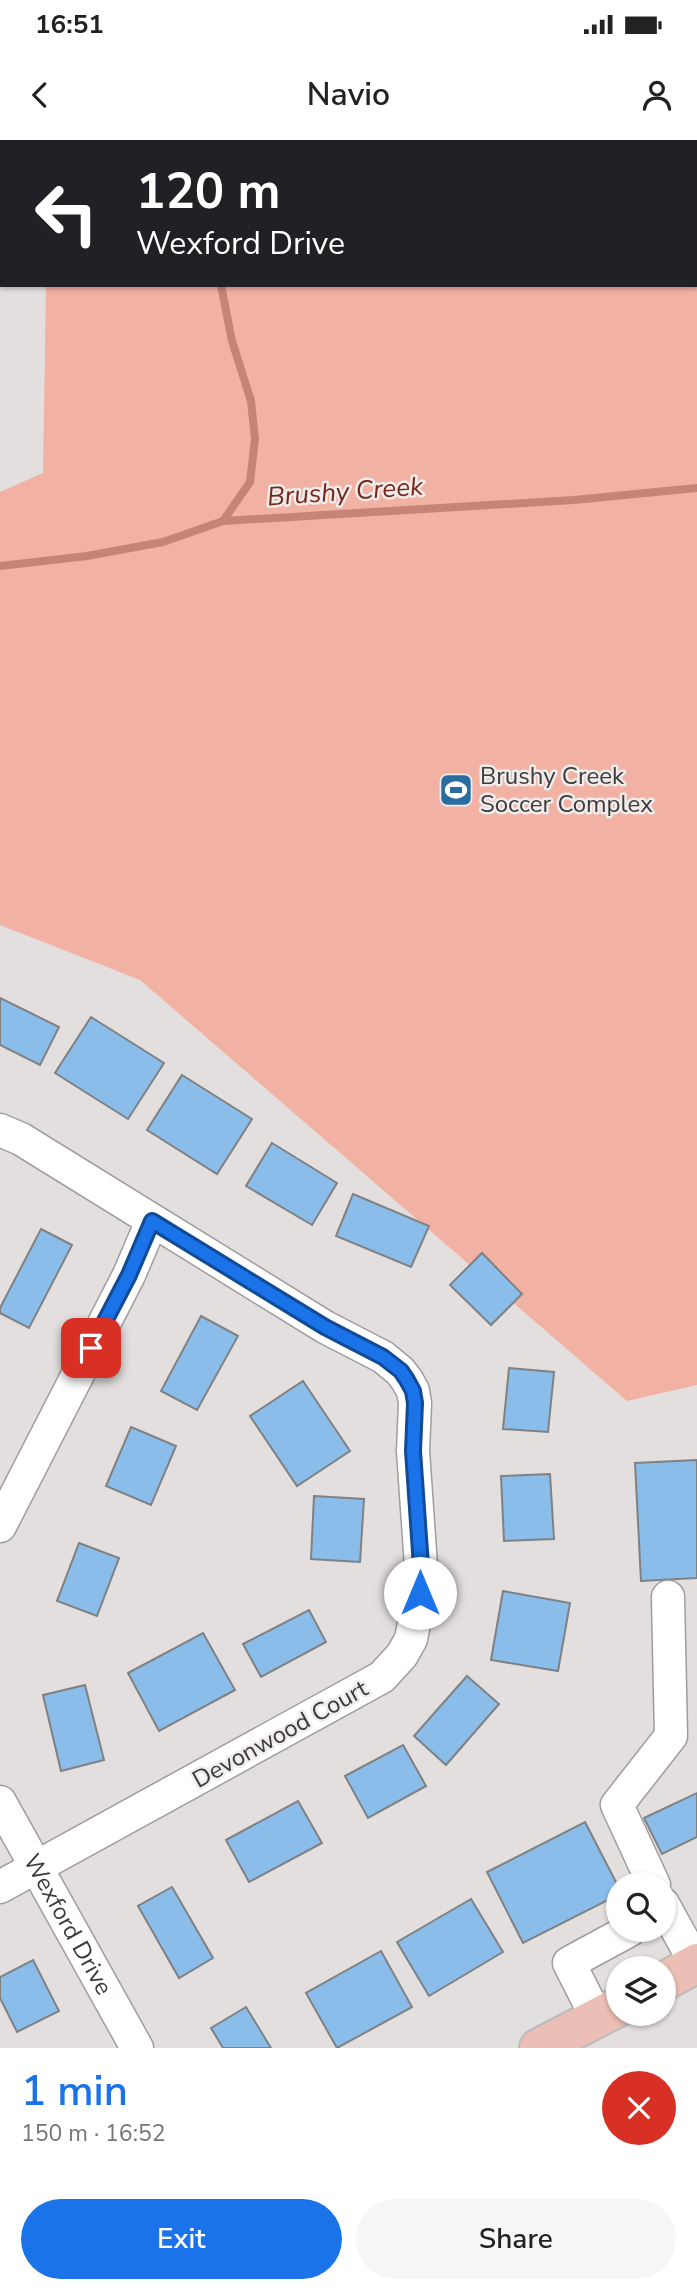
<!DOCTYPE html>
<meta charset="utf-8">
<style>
body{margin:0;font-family:"Nunito Sans",sans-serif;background:#f6f6f6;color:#222;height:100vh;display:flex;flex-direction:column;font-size:26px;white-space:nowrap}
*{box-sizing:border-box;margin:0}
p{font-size:23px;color:#767676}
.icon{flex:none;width:38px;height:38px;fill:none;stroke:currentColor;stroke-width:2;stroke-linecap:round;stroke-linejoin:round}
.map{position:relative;height:1908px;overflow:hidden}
.details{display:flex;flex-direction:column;background:#fff;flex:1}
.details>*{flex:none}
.banner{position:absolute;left:0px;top:0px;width:698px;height:147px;box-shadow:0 2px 5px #0004;background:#202124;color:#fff;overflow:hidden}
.fabs{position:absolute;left:606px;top:1732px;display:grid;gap:14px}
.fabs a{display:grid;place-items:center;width:70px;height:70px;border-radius:50%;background:#fff;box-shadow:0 2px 5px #0004;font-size:35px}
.pin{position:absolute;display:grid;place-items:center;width:60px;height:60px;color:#fff;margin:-30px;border-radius:14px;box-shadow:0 4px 10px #0006}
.me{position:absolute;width:77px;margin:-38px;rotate:0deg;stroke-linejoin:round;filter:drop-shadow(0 0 5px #0008)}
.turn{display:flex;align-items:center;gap:24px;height:147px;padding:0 21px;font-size:32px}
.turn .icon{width:91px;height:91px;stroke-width:2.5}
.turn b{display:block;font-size:49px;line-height:60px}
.round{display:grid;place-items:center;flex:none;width:74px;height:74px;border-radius:37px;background:#f6f6f6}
.head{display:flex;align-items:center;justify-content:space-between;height:119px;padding:0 21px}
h1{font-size:42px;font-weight:600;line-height:52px;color:#1a73e8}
.button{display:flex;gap:14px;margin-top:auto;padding:14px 21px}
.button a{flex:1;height:80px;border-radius:42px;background:#1a73e8;color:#fff;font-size:28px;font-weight:600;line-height:80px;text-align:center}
.button a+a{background:#f6f6f6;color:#222}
.status{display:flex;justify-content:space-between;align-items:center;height:49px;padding:0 35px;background:#fff;direction:ltr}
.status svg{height:19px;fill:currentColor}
header{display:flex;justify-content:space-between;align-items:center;height:91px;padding:0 21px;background:#fff;font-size:32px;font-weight:600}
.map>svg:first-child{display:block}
.green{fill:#f1b2a4}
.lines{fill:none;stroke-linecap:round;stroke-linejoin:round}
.stream{stroke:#c68476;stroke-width:8}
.building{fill:#8bbdea;stroke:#7f8183;stroke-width:2}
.minor-casing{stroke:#a09d9c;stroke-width:35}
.major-casing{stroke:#bdbcbc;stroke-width:42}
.minor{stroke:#fff;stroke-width:32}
.major{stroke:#ebbfb5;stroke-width:38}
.route-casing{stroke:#114b97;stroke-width:18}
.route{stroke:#1a73e8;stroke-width:12}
.labels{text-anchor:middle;stroke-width:5;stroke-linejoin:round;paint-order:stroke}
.poi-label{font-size:24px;fill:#3d3b3b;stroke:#efeceb;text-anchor:start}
.street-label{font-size:24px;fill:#3d3b3b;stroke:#efeceb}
.water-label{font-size:26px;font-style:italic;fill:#762718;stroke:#efeceb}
</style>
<div class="status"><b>16:51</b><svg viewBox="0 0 49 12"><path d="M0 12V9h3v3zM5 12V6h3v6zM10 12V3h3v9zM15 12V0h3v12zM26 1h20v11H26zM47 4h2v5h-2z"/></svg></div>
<header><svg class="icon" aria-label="back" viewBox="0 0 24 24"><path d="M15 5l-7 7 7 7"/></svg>Navio<svg class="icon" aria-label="person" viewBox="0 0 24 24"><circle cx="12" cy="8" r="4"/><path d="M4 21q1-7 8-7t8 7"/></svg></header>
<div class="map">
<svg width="697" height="1908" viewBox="0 0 697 1908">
<rect width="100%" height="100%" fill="#e2dfde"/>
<g class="green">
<polygon points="48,0 314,0 317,2 48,2"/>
<polygon points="697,102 697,1245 627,1261 140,840 0,785 0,352 43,333 46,145 696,145"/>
</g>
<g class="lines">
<g class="stream">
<polyline points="201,0 201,2"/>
<polyline points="221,145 232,201 251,261 255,299 250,342 223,381"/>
<polyline points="0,426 87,416 163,402 223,381 574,360 697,348"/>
</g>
</g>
<g class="building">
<polygon points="0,858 59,887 40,925 0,905"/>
<polygon points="91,877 164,923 128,979 55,933"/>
<polygon points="182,935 252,979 217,1034 147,990"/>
<polygon points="272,1003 337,1043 312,1085 246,1046"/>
<polygon points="353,1054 429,1086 411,1127 336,1096"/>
<polygon points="41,1089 72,1105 29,1188 0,1173 0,1168"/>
<polygon points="482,1113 522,1154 491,1185 450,1145"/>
<polygon points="201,1176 238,1196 197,1270 161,1251"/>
<polygon points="509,1228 554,1232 548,1292 503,1289"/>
<polygon points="303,1241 350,1311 297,1346 250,1276"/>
<polygon points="131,1287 176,1306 151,1365 106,1346"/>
<polygon points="697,1320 697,1438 641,1441 635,1323"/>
<polygon points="550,1334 554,1399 504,1401 501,1336"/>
<polygon points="314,1356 364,1359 360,1422 311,1419"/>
<polygon points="79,1403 119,1418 97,1476 57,1461"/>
<polygon points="503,1451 570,1463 558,1531 491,1520"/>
<polygon points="309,1470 326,1502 261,1537 243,1504"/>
<polygon points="203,1493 235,1550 159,1591 128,1533"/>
<polygon points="467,1536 499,1564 446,1625 414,1596"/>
<polygon points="85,1545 104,1620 61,1631 43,1555"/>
<polygon points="403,1605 426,1646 368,1678 345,1636"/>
<polygon points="697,1653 697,1697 662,1714 644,1678"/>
<polygon points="298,1661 322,1703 249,1742 226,1700"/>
<polygon points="585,1682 618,1746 618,1755 523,1803 487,1732"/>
<polygon points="172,1747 213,1818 179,1838 138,1766"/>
<polygon points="471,1759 503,1812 429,1856 397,1802"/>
<polygon points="381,1811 412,1867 337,1908 306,1853"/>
<polygon points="33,1820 59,1871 17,1892 0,1858 0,1837"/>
<polygon points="246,1867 271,1908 223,1908 211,1888"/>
</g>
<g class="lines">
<defs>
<g id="minor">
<polyline points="0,990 21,999 325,1187 383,1217 400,1231 407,1240 413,1251 415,1263 413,1311 421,1426 420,1453 411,1499 402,1515 382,1537 0,1747"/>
<polyline points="0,1386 129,1135 152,1081"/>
<path id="s1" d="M0,1662L137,1908"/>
<polyline points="654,1745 617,1665 671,1596 668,1457"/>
<polyline points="663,1764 696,1824"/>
<polyline points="597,1878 569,1823 630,1790"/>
</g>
<g id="major">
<polyline points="663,1842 697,1823"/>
<polyline points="539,1908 618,1867"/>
</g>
</defs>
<use href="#minor" class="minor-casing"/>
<use href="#major" class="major-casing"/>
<use href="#minor" class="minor"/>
<use href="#major" class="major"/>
</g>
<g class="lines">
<defs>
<polyline id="route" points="91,1208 129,1135 152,1081 325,1187 383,1217 401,1231 407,1240 413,1251 415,1263 413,1311 421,1426 420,1453"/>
</defs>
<use href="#route" class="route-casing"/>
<use href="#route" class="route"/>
</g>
<defs>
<symbol id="stadium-square" viewBox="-11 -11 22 22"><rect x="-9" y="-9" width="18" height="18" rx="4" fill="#296ca2" stroke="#efeceb"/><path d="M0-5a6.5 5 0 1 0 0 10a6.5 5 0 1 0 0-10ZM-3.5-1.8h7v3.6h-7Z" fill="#fff"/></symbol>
</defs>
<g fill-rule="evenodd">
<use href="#stadium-square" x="437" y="631" width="38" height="38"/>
</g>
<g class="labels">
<g class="poi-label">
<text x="480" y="644">Brushy Creek<tspan x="480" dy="28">Soccer Complex</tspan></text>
</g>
<g class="street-label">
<text transform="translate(280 1594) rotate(-29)" y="8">Devonwood Court</text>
<text dy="8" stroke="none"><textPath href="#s1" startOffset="140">Wexford Drive</textPath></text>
</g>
<g class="water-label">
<text transform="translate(345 351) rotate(-4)" y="9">Brushy Creek</text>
</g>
</g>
</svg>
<div class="fabs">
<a><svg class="icon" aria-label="search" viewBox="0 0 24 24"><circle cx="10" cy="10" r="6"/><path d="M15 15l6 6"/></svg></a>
<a><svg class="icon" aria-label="layers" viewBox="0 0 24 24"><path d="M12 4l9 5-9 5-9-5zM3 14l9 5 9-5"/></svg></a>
</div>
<div class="pin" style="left:91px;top:1208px;background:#d93025"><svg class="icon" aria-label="arrive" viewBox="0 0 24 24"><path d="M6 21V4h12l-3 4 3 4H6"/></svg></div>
<svg class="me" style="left:420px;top:1453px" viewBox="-20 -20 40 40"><circle r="19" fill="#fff"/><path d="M0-13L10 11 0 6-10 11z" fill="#1a73e8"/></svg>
<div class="banner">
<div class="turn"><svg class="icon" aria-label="left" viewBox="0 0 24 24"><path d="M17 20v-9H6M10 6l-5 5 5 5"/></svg><div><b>120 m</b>Wexford Drive</div></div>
</div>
</div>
<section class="details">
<div class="head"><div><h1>1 min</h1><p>150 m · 16:52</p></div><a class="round" style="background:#d93025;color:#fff"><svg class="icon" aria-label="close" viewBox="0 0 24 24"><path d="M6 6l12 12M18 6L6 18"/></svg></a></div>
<div class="button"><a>Exit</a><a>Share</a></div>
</section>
